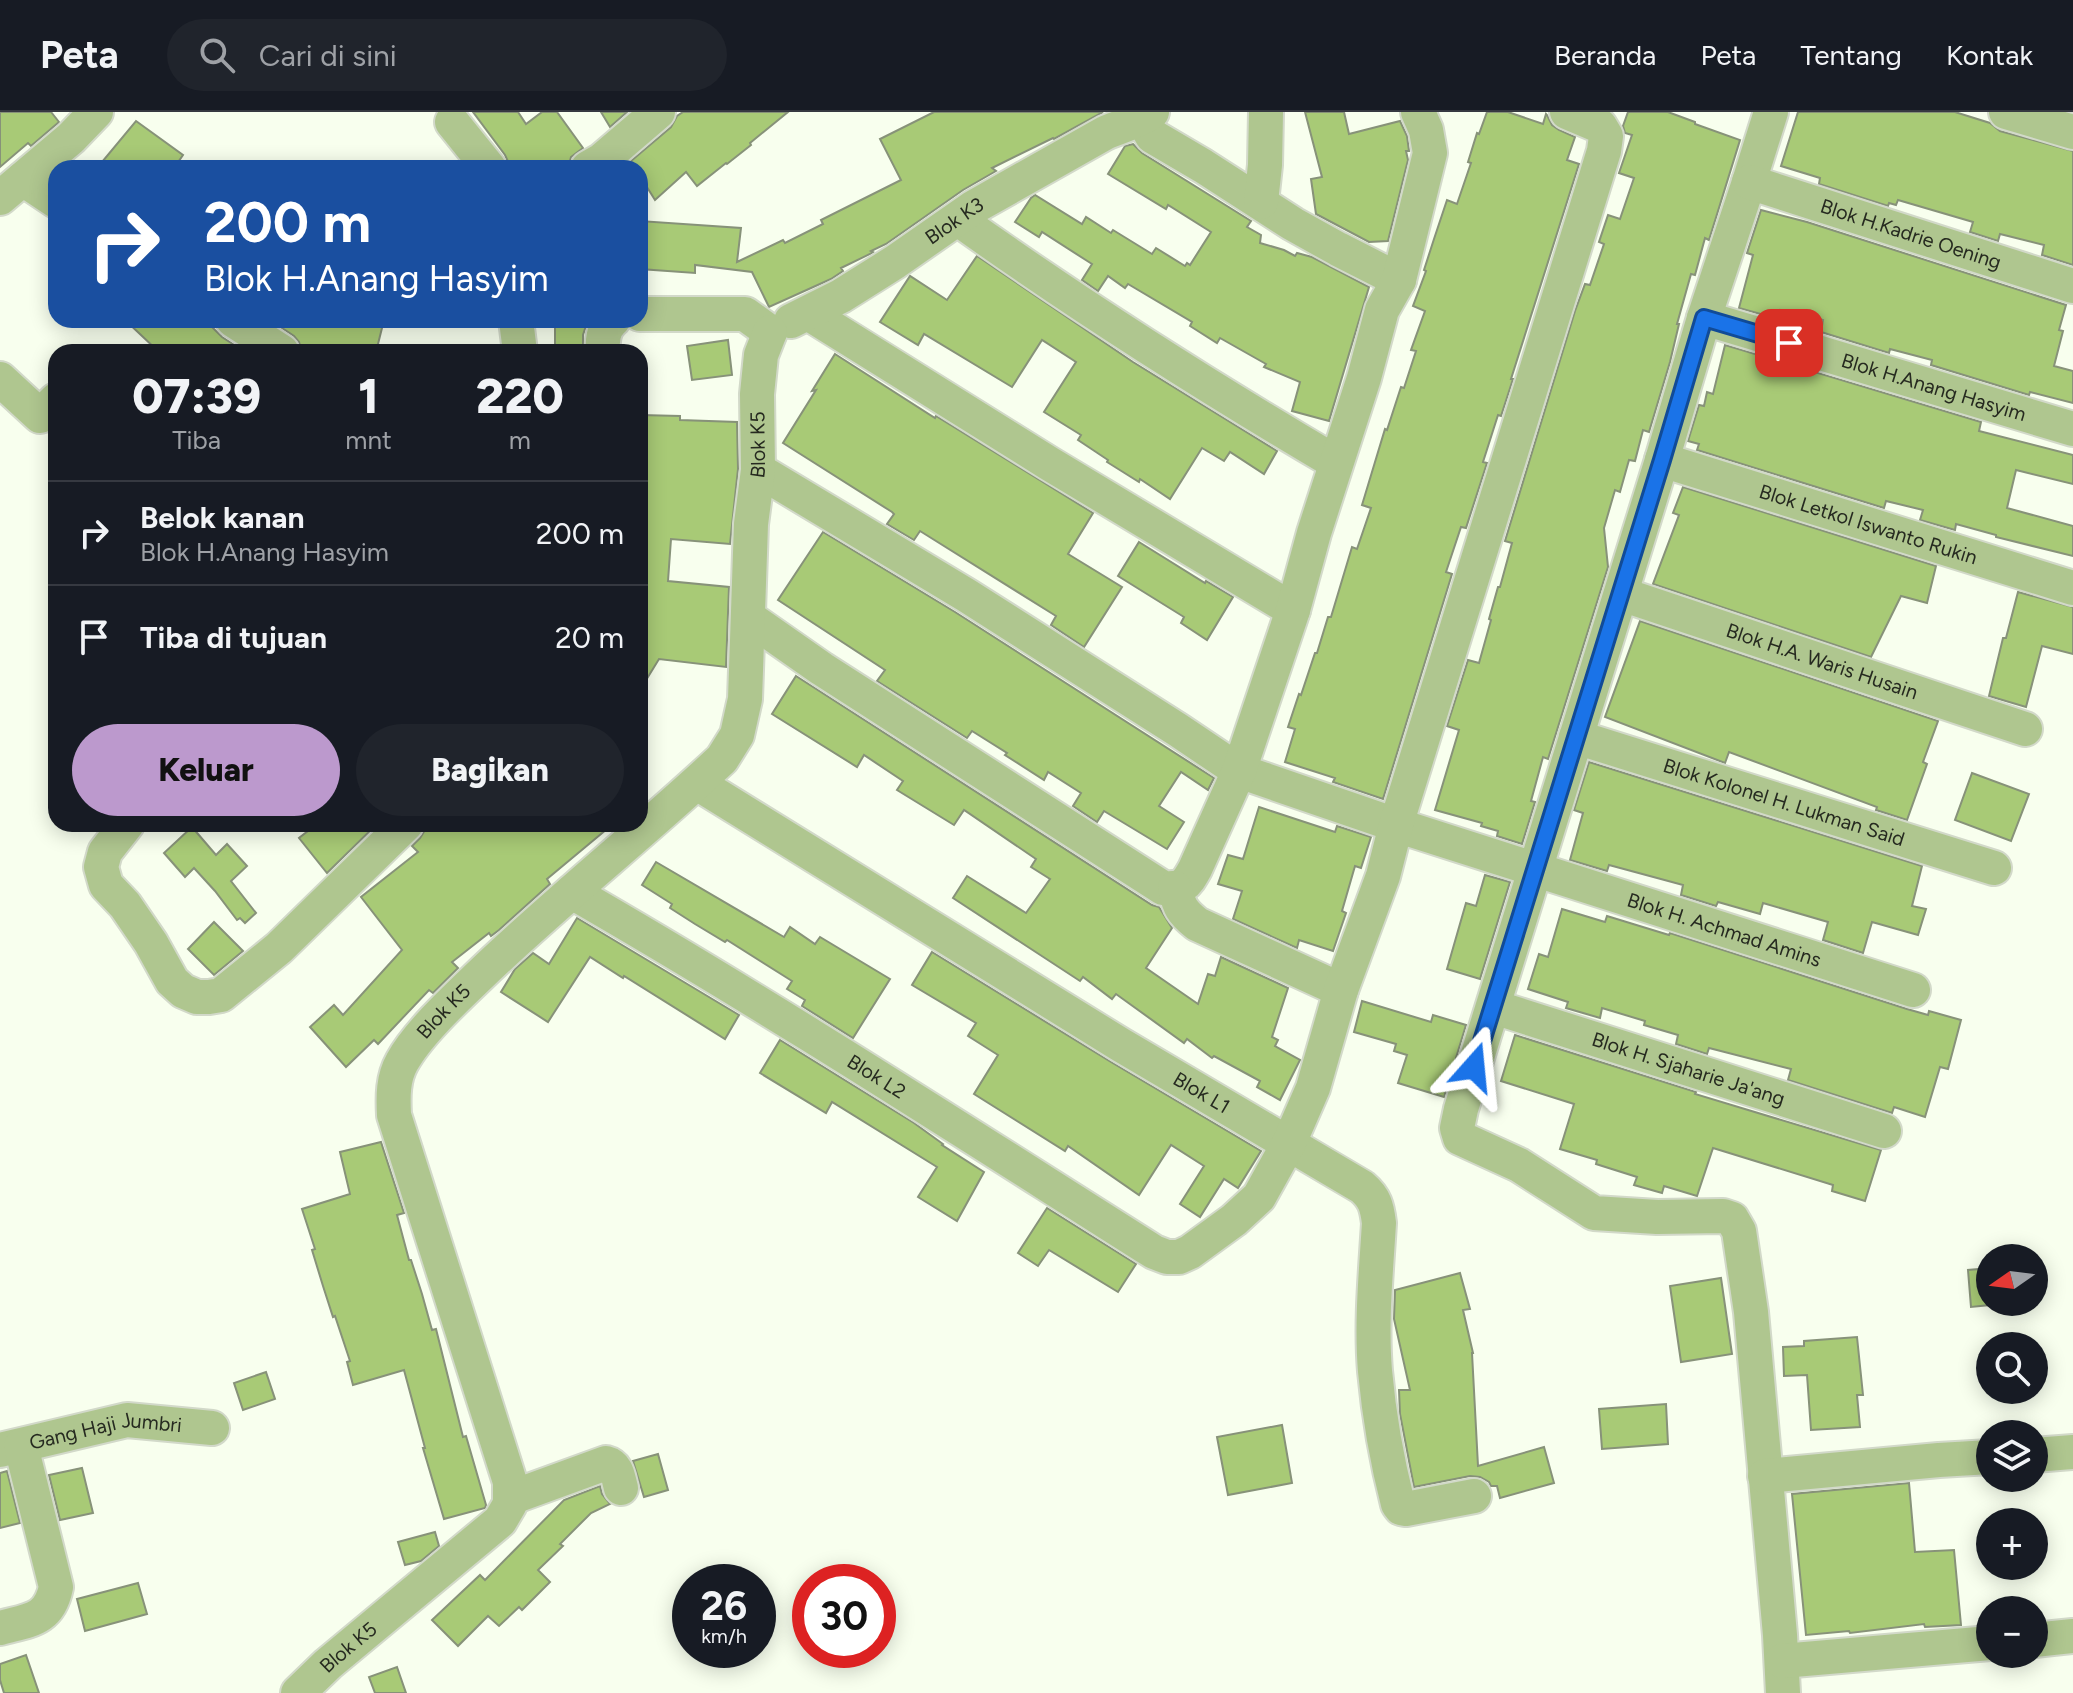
<!DOCTYPE html>
<html lang="id">
<meta charset="utf-8">
<style>
body{margin:0;font-family:Figtree,sans-serif;background:#20242c;color:#f1f3f6;height:100vh;display:flex;flex-direction:column;font-size:30px;white-space:nowrap}
*{box-sizing:border-box;margin:0}
p{font-size:26px;color:#9ea1a6}
.icon{flex:none;width:44px;height:44px;fill:none;stroke:currentColor;stroke-width:2;stroke-linecap:round;stroke-linejoin:round}
.map{position:relative;flex:1;overflow:hidden}
.details{position:absolute;left:48px;top:232px;width:600px;height:488px;display:flex;flex-direction:column;background:#171b24;border-radius:24px;box-shadow:0 4px 20px #0003}
.details>*{flex:none}
.banner{position:absolute;left:48px;top:48px;width:600px;height:168px;border-radius:24px;box-shadow:0 4px 20px #0003;background:#1a4fa0;color:#fff;overflow:hidden}
.needle{width:52px;rotate:256deg}
.tools{position:absolute;left:1976px;top:1132px;display:grid;gap:16px}
.tools a{display:grid;place-items:center;width:72px;height:72px;border-radius:50%;background:#171b24;box-shadow:0 4px 20px #0003;font-size:40px}
.speed{position:absolute;left:672px;top:1452px;display:flex;gap:16px;font-size:40px;font-weight:700;text-align:center}
.speed>*{display:grid;place-content:center;width:104px;height:104px;border-radius:50%;background:#171b24;box-shadow:0 4px 20px #0003;line-height:1}
.speed small{font-size:20px;font-weight:400}
.speed .limit{border:12px solid #d22;background:#fff;color:#111}
.pin{position:absolute;display:grid;place-items:center;width:68px;height:68px;color:#fff;margin:-34px;border-radius:16px;box-shadow:0 4px 12px #0006}
.me{position:absolute;width:88px;margin:-44px;rotate:18deg;stroke-linejoin:round;filter:drop-shadow(0 0 6px #0008)}
.turn{display:flex;align-items:center;gap:28px;height:168px;padding:0 24px;font-size:36px}
.turn .icon{width:104px;height:104px;stroke-width:2.5}
.turn b{display:block;font-size:56px;line-height:68px}
.eta{display:flex;justify-content:space-evenly;align-items:center;height:136px;text-align:center}
.eta b{font-size:48px;font-weight:800;line-height:56px}
.button{display:flex;gap:16px;margin-top:auto;padding:16px 24px}
.button a{flex:1;height:92px;border-radius:48px;background:#bc99cd;color:#111;font-size:32px;font-weight:800;line-height:92px;text-align:center}
.button a+a{background:#20242c;color:#f1f3f6}
ul{padding:0;list-style:none}
li{display:flex;align-items:center;gap:24px;height:104px;padding:0 24px;border-top:2px solid #363941}
li div{flex:1}
li b{display:block;font-size:30px}
li em{font-style:normal}
header{display:flex;align-items:center;gap:48px;box-sizing:border-box;height:112px;padding:0 40px;background:#171b24;border-bottom:2px solid #363941}
header strong{font-size:38px}
nav{display:flex;gap:44px;margin-inline-start:auto;font-size:28px}
.search{width:560px;height:72px;background:#20242c;display:flex;align-items:center;gap:20px;box-sizing:border-box;padding:0 28px;border-radius:44px;color:#9ea1a6;font-size:30px}
.map>svg:first-child{display:block}
.building{fill:#a8ca76;stroke:#879279;stroke-width:2}
.lines{fill:none;stroke-linecap:round;stroke-linejoin:round}
.minor-casing{stroke:#d2d9c9;stroke-width:38}
.minor{stroke:#afc68f;stroke-width:34}
.route-casing{stroke:#114b97;stroke-width:20}
.route{stroke:#1a73e8;stroke-width:14}
.labels{text-anchor:middle;stroke-width:8;stroke-linejoin:round;paint-order:stroke}
.street-label{font-size:20px;fill:#262a20;stroke:#fff}
</style>
<header>
<strong>Peta</strong>
<div class="search"><svg class="icon" aria-label="search" viewBox="0 0 24 24"><circle cx="10" cy="10" r="6"/><path d="M15 15l6 6"/></svg>Cari di sini</div>
<nav><a>Beranda</a><a>Peta</a><a>Tentang</a><a>Kontak</a></nav>
</header>
<div class="map">
<svg width="2073" height="1581" viewBox="0 0 2073 1581">
<rect width="100%" height="100%" fill="#f8ffee"/>
<g class="building">
<polygon points="0,0 51,0 59,10 31,34 28,31 0,55"/>
<polygon points="473,0 518,0 526,12 542,0 557,0 583,36 571,45 568,56 511,56 505,43"/>
<polygon points="601,0 627,0 610,15"/>
<polygon points="683,0 788,0 750,31 751,33 727,52 726,51 697,74 686,60 655,88 640,64 640,56 635,56 631,49 671,15 677,4"/>
<polygon points="934,0 1103,0 1054,27 1053,26 992,56 996,59 963,78 886,132 871,139 873,140 870,142 841,156 843,159 831,167 769,195 752,160 695,153 695,161 640,157 640,109 741,116 737,150 783,128 785,131 823,112 821,108 901,68 880,27"/>
<polygon points="1305,0 1344,0 1349,22 1400,9 1407,24 1409,39 1406,39 1408,48 1388,129 1369,130 1316,102 1311,67 1322,65"/>
<polygon points="1487,0 1508,0 1543,12 1546,2 1547,3 1552,13 1559,18 1575,25 1567,48 1579,52 1511,267 1513,267 1501,304 1498,303 1483,350 1487,351 1466,416 1461,415 1446,460 1452,462 1383,687 1333,670 1335,666 1285,650 1295,617 1288,615 1299,582 1301,583 1315,541 1317,541 1328,505 1331,505 1352,435 1357,437 1371,396 1362,393 1385,317 1387,318 1401,275 1404,276 1416,239 1411,238 1425,199 1413,194 1426,159 1424,158 1434,127 1447,88 1457,92 1471,51 1468,50 1477,21 1479,22"/>
<polygon points="1628,0 1668,0 1695,10 1695,12 1740,28 1709,128 1705,126 1695,163 1691,162 1677,212 1679,212 1670,250 1649,320 1643,318 1635,349 1629,348 1620,380 1615,378 1604,416 1608,455 1548,647 1543,645 1531,689 1535,690 1522,732 1497,724 1498,719 1481,714 1482,711 1435,698 1459,618 1447,614 1468,548 1479,551 1491,508 1489,507 1498,475 1500,475 1512,431 1505,429 1575,199 1585,172 1590,173 1604,132 1599,130 1608,103 1620,107 1634,66 1619,61 1632,23 1625,21 1623,14"/>
<polygon points="1798,0 1955,0 1990,11 2000,19 2073,39 2073,153 2042,143 2044,133 2000,122 1998,129 1970,120 1973,110 1898,88 1896,93 1889,91 1888,94 1819,72 1820,66 1781,54"/>
<polygon points="136,9 183,43 174,56 97,56"/>
<polygon points="1133,32 1142,41 1251,109 1247,115 1261,123 1260,131 1284,138 1295,144 1297,141 1312,145 1369,175 1329,309 1292,299 1300,270 1264,255 1266,252 1220,226 1217,231 1190,214 1192,210 1128,172 1125,176 1108,164 1098,179 1082,168 1092,152 1042,120 1039,125 1015,110 1031,86 1035,83 1082,112 1086,105 1111,121 1113,118 1152,142 1156,136 1185,154 1187,151 1190,153 1211,120 1168,93 1166,97 1108,62 1125,34"/>
<polygon points="1761,98 1807,110 2066,193 2059,218 2063,219 2054,254 2073,259 2073,291 2030,280 2029,283 1931,253 1932,248 1890,237 1889,241 1821,220 1823,208 1780,198 1775,206 1739,196 1753,143 1747,141"/>
<polygon points="977,144 1133,250 1277,339 1264,362 1230,340 1224,349 1202,336 1170,387 1140,367 1139,370 1107,350 1108,348 1078,328 1081,323 1044,300 1076,250 1042,228 1012,275 924,222 918,233 880,210 910,164 947,188"/>
<polygon points="125,208 205,208 222,225 245,240 159,240"/>
<polygon points="270,208 384,208 376,240 302,240 299,230 294,224"/>
<polygon points="555,208 588,208 583,223 583,240 555,240"/>
<polygon points="728,228 732,263 692,268 687,234"/>
<polygon points="1725,233 1981,310 1979,319 2073,343 2073,372 2016,358 2007,396 2073,414 2073,444 1996,425 1996,423 1956,412 1955,418 1920,408 1923,398 1886,389 1884,396 1697,338 1699,332 1688,329 1699,293 1704,294 1707,280 1713,282"/>
<polygon points="835,242 935,306 936,304 1093,401 1068,442 1122,475 1084,535 1051,513 1056,504 920,419 914,428 887,412 894,402 892,400 783,331 816,278 812,279"/>
<polygon points="640,303 680,304 680,308 737,310 738,357 730,432 671,427 668,469 729,475 726,555 659,547 640,578"/>
<polygon points="1683,375 1936,454 1927,491 1901,484 1871,545 1653,472 1679,403 1673,401"/>
<polygon points="823,420 955,500 1214,666 1208,678 1181,660 1159,694 1184,710 1167,737 1104,699 1097,710 1073,694 1081,681 1048,660 1044,668 1005,643 1007,641 972,619 967,626 877,569 885,558 778,488"/>
<polygon points="1139,430 1205,471 1206,469 1233,485 1207,528 1181,511 1184,505 1118,464"/>
<polygon points="2018,480 2073,495 2073,542 2042,534 2026,595 1989,584 2003,526 2006,526"/>
<polygon points="1640,509 1938,609 1923,650 1927,652 1907,708 1876,698 1877,695 1729,640 1725,651 1605,605"/>
<polygon points="796,564 1152,793 1159,795 1172,816 1146,856 1198,892 1208,862 1215,864 1221,845 1288,876 1272,925 1278,928 1275,934 1300,948 1280,988 1257,975 1260,969 1214,944 1212,946 1187,927 1184,931 1116,882 1112,887 1083,865 1080,869 953,786 967,764 1026,801 1050,767 1031,755 1036,747 964,698 954,713 897,678 903,669 864,643 857,655 772,602"/>
<polygon points="1589,650 1922,754 1912,794 1926,797 1918,823 1872,810 1863,841 1823,828 1828,810 1763,791 1760,802 1718,790 1716,794 1681,783 1683,773 1609,753 1607,759 1570,748 1583,701 1574,698"/>
<polygon points="1972,661 2029,682 2011,729 1955,708"/>
<polygon points="1259,695 1335,720 1337,714 1371,725 1361,756 1355,754 1342,799 1346,801 1333,839 1299,828 1297,836 1233,807 1242,779 1218,772 1228,743 1243,747"/>
<polygon points="317,712 377,712 327,761 299,726"/>
<polygon points="425,712 613,712 547,767 550,772 499,818 491,824 489,821 452,850 458,856 433,881 429,878 378,932 374,928 346,955 310,915 334,893 343,903 402,838 361,785 418,740 412,734 420,726 425,718"/>
<polygon points="192,715 216,743 227,732 247,754 231,769 256,801 245,811 240,806 237,808 215,779 194,756 185,765 164,741"/>
<polygon points="656,750 784,825 790,815 815,832 820,825 890,867 853,926 802,894 805,888 787,877 792,869 727,828 725,830 695,812 670,796 672,792 642,773"/>
<polygon points="1485,763 1510,770 1480,867 1447,857 1466,791 1476,794"/>
<polygon points="1562,797 1605,810 1607,804 1669,823 1670,821 1907,897 1928,903 1929,899 1961,908 1948,957 1940,955 1925,1005 1894,995 1892,1001 1788,968 1791,957 1709,936 1707,942 1676,932 1678,923 1644,913 1645,909 1602,896 1600,906 1566,896 1568,890 1528,877 1539,842 1548,845"/>
<polygon points="577,806 739,903 725,927 624,864 623,866 590,845 548,910 501,880 515,857 533,841 549,852"/>
<polygon points="214,810 243,839 214,863 188,837"/>
<polygon points="932,840 1111,950 1261,1039 1238,1076 1224,1067 1200,1105 1180,1092 1204,1054 1171,1033 1139,1083 1068,1034 1065,1039 974,982 998,943 968,924 976,911 912,873"/>
<polygon points="1362,889 1431,910 1433,903 1466,913 1444,985 1398,971 1407,943 1394,939 1396,932 1354,920"/>
<polygon points="1515,923 1696,980 1695,982 1881,1038 1865,1089 1832,1079 1833,1073 1713,1036 1697,1084 1664,1074 1662,1081 1634,1073 1637,1065 1596,1052 1597,1048 1560,1037 1574,992 1501,969"/>
<polygon points="780,928 914,1011 943,1032 942,1033 984,1060 957,1109 918,1085 937,1055 832,990 826,1001 760,961"/>
<polygon points="381,1030 404,1101 397,1103 409,1148 411,1148 422,1182 432,1218 436,1217 463,1325 466,1324 486,1393 485,1396 444,1407 423,1336 425,1336 404,1258 353,1273 347,1250 350,1249 335,1204 333,1205 323,1174 312,1138 315,1137 302,1097 350,1082 340,1040"/>
<polygon points="1047,1096 1136,1152 1118,1180 1049,1138 1038,1154 1018,1141"/>
<polygon points="1990,1156 1990,1193 1971,1195 1968,1158"/>
<polygon points="1460,1161 1470,1197 1463,1198 1473,1241 1472,1241 1478,1354 1544,1335 1554,1371 1500,1386 1497,1374 1491,1374 1489,1370 1480,1365 1470,1364 1414,1375 1400,1302 1399,1278 1410,1278 1394,1207 1395,1178"/>
<polygon points="1721,1166 1732,1242 1681,1250 1670,1174"/>
<polygon points="1857,1225 1863,1283 1857,1283 1860,1315 1811,1318 1807,1263 1784,1264 1783,1235 1804,1234 1804,1229"/>
<polygon points="266,1260 275,1287 243,1298 234,1271"/>
<polygon points="1666,1292 1668,1332 1602,1337 1599,1297"/>
<polygon points="1282,1313 1292,1371 1228,1383 1217,1325"/>
<polygon points="658,1342 668,1378 644,1385 633,1349"/>
<polygon points="82,1356 93,1401 60,1408 49,1363"/>
<polygon points="7,1359 20,1411 0,1416 0,1361"/>
<polygon points="1909,1371 1915,1440 1954,1438 1961,1513 1925,1515 1924,1512 1850,1521 1849,1519 1806,1523 1792,1382"/>
<polygon points="600,1374 602,1382 610,1392 591,1401 560,1432 563,1434 538,1458 550,1470 522,1498 519,1495 499,1514 488,1504 458,1534 432,1508 480,1463 485,1468 564,1388"/>
<polygon points="435,1420 439,1434 421,1449 405,1453 398,1430"/>
<polygon points="138,1471 147,1502 85,1519 77,1487"/>
<polygon points="26,1543 39,1581 4,1581 0,1568 0,1552"/>
<polygon points="397,1555 406,1581 375,1581 369,1565"/>
</g>
<g class="lines">
<defs>
<g id="minor">
<polyline points="1771,0 1749,70 1704,206 1662,348 1461,997 1457,1016 1460,1026 1519,1053 1594,1101 1657,1105 1723,1104 1732,1107 1739,1119 1751,1200 1780,1523 1783,1581"/>
<polyline points="2006,0 2073,20"/>
<polyline points="1143,8 1152,24 1203,54 1293,112 1338,137 1399,168"/>
<polyline points="452,10 489,56"/>
<polyline points="588,56 602,48 658,0"/>
<polyline points="23,67 56,89"/>
<path id="s1" d="M1749,70L2073,174"/>
<polyline points="0,86 71,26 96,0"/>
<polyline points="1261,90 1265,53 1266,0"/>
<path d="M958,107C1080,194 1206,274 1335,350"/>
<polyline points="808,201 1050,352 1293,498"/>
<polyline points="640,202 745,202 770,220"/>
<path id="s2" d="M1704,206L2073,317"/>
<polyline points="233,208 282,240"/>
<polyline points="516,208 520,240"/>
<path id="s3" d="M791,209L841,184L895,150L974,95L1105,21C1121,14 1138,10 1152,0"/>
<path d="M603,240C602,228 603,216 613,208"/>
<polyline points="0,267 40,304 56,288"/>
<path id="s4" d="M1662,348L2073,476"/>
<path id="s5" d="M758,358L966,483L1178,618L1239,659L1396,713L1913,878"/>
<path id="s6" d="M1621,482L2025,617"/>
<path d="M749,506L822,557L1163,776C1183,777 1186,773 1195,757L1239,659L1293,498L1314,421L1364,266L1382,198L1399,168L1430,41L1426,18L1418,0"/>
<path id="s7" d="M1576,625L1994,756"/>
<path id="s8" d="M697,671L1121,933L1362,1075C1375,1086 1377,1095 1379,1111C1376,1160 1371,1210 1375,1259C1379,1303 1387,1349 1398,1392L1401,1396L1406,1397L1474,1384"/>
<polyline points="127,712 105,740 101,755 106,773 125,793 151,831 172,869 183,879 197,885 209,885 221,883 279,836 406,712"/>
<path d="M1175,776C1179,795 1182,800 1197,812L1341,878"/>
<path id="s9" d="M572,780C770,894 961,1018 1154,1140L1167,1145H1179L1190,1140L1234,1108L1259,1085L1289,1031L1313,976L1341,878L1383,764L1396,713L1604,39L1606,24L1600,14L1567,0"/>
<path id="s10" d="M1494,895L1884,1019"/>
<path id="s11" d="M0,1338L127,1308L212,1316"/>
<polyline points="2034,1343 2073,1340"/>
<polyline points="1765,1364 1939,1348 1990,1345"/>
<path d="M510,1386L606,1351C618,1354 618,1366 621,1376"/>
<path d="M0,1516C29,1508 49,1509 56,1475L21,1334"/>
<polyline points="2034,1528 2073,1524"/>
<polyline points="1782,1549 1990,1531"/>
<path id="s12" d="M298,1581L328,1552L500,1409L510,1392V1370L394,1003C393,984 393,966 402,950C418,921 456,886 480,863C558,788 643,721 722,647L737,623L745,587L751,412L758,358L757,282L761,243L770,220"/>
</g>
</defs>
<use href="#minor" class="minor-casing"/>
<use href="#minor" class="minor"/>
</g>
<g class="lines">
<defs>
<polyline id="route" points="1474,955 1662,348 1704,206 1789,231"/>
</defs>
<use href="#route" class="route-casing"/>
<use href="#route" class="route"/>
</g>
<g class="labels">
<g class="street-label">
<text dy="7" stroke="none"><textPath href="#s3" startOffset="192">Blok K3</textPath></text>
<text dy="7" stroke="none"><textPath href="#s1" startOffset="170">Blok H.Kadrie Oening</textPath></text>
<text dy="7" stroke="none"><textPath href="#s2" startOffset="240">Blok H.Anang Hasyim</textPath></text>
<text dy="7" stroke="none"><textPath href="#s12" startOffset="1508">Blok K5</textPath></text>
<text dy="7" stroke="none"><textPath href="#s4" startOffset="216">Blok Letkol Iswanto Rukin</textPath></text>
<text dy="7" stroke="none"><textPath href="#s6" startOffset="212">Blok H.A. Waris Husain</textPath></text>
<text dy="7" stroke="none"><textPath href="#s7" startOffset="218">Blok Kolonel H. Lukman Said</textPath></text>
<text dy="7" stroke="none"><textPath href="#s5" startOffset="1078">Blok H. Achmad Amins</textPath></text>
<text dy="7" stroke="none"><textPath href="#s12" startOffset="812">Blok K5</textPath></text>
<text dy="7" stroke="none"><textPath href="#s10" startOffset="204">Blok H. Sjaharie Ja'ang</textPath></text>
<text dy="7" stroke="none"><textPath href="#s9" startOffset="356">Blok L2</textPath></text>
<text dy="7" stroke="none"><textPath href="#s8" startOffset="592">Blok L1</textPath></text>
<text dy="7" stroke="none"><textPath href="#s11" startOffset="108">Gang Haji Jumbri</textPath></text>
<text dy="7" stroke="none"><textPath href="#s12" startOffset="68">Blok K5</textPath></text>
</g>
</g>
</svg>
<div class="tools">
<a><svg class="needle" viewBox="-14 -14 28 28"><path d="M0-13l5 13h-10z" fill="#e53935"/><path d="M0 13l5-13h-10z" fill="#9ea1a6"/></svg></a>
<a><svg class="icon" aria-label="search" viewBox="0 0 24 24"><circle cx="10" cy="10" r="6"/><path d="M15 15l6 6"/></svg></a>
<a><svg class="icon" aria-label="layers" viewBox="0 0 24 24"><path d="M12 4l9 5-9 5-9-5zM3 14l9 5 9-5"/></svg></a>
<a>+</a>
<a>−</a>
</div>
<div class="speed"><div>26<small>km/h</small></div><div class="limit">30</div></div>
<div class="pin" style="left:1789px;top:231px;background:#d93025"><svg class="icon" aria-label="arrive" viewBox="0 0 24 24"><path d="M6 21V4h12l-3 4 3 4H6"/></svg></div>
<svg class="me" style="left:1474px;top:955px" viewBox="-20 -20 40 40"><path d="M0-17L14 15 0 8-14 15z" fill="#1a73e8" stroke="#fff" stroke-width="4"/></svg>
<div class="banner">
<div class="turn"><svg class="icon" aria-label="right" viewBox="0 0 24 24"><path d="M7 20v-9h11M14 6l5 5-5 5"/></svg><div><b>200 m</b>Blok H.Anang Hasyim</div></div>
</div>
<section class="details">
<div class="eta">
<div><b>07:39</b><p>Tiba</p></div>
<div><b>1</b><p>mnt</p></div>
<div><b>220</b><p>m</p></div>
</div>
<ul>
<li><svg class="icon" aria-label="right" viewBox="0 0 24 24"><path d="M7 20v-9h11M14 6l5 5-5 5"/></svg><div><b>Belok kanan</b><p>Blok H.Anang Hasyim</p></div><em>200 m</em></li>
<li><svg class="icon" aria-label="arrive" viewBox="0 0 24 24"><path d="M6 21V4h12l-3 4 3 4H6"/></svg><div><b>Tiba di tujuan</b></div><em>20 m</em></li>
</ul>
<div class="button"><a>Keluar</a><a>Bagikan</a></div>
</section>
</div>
